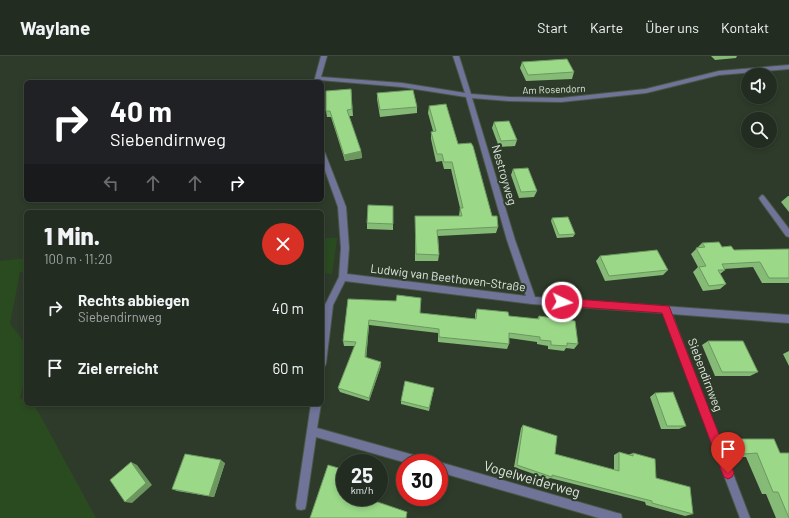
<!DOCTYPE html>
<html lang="de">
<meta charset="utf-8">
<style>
body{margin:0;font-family:Barlow,sans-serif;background:#2e382d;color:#f1f3f6;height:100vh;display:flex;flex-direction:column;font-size:15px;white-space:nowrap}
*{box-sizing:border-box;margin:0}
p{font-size:13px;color:#a2a7a5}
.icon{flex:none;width:22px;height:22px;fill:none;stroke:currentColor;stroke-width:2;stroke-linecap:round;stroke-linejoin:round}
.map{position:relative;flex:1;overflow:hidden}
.sheet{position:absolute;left:24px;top:154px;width:300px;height:196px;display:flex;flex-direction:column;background:#222c20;border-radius:6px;box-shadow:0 2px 6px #0003,0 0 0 1px #3f483e}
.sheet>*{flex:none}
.guide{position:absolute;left:24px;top:24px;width:300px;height:122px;border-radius:6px;box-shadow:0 2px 6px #0003,0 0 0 1px #3f483e;background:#202124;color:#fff;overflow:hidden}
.tools{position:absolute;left:741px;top:12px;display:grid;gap:8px}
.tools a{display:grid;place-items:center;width:36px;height:36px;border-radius:50%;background:#222c20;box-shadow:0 2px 6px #0003,0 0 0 1px #3f483e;font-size:20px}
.speed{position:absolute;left:336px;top:398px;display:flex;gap:8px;font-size:20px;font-weight:700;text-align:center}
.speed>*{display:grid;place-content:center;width:52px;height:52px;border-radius:50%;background:#222c20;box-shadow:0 2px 6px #0003,0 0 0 1px #3f483e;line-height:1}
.speed small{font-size:10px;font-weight:400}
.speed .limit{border:6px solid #d22;background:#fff;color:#111}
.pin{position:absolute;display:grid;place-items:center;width:34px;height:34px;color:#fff;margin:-41px -17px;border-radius:50% 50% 50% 0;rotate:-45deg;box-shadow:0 0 4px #0007}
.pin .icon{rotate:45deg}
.me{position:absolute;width:44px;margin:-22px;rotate:94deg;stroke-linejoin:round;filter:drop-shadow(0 0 3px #0008)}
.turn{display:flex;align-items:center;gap:14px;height:84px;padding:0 20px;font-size:18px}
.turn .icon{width:52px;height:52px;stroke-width:2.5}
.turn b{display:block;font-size:28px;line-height:34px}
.lanes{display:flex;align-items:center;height:38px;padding:0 20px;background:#0003;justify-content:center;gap:20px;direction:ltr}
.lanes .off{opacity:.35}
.round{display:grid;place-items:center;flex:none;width:42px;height:42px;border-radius:21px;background:#2e382d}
.head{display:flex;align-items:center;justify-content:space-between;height:68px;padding:0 20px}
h1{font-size:24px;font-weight:800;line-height:30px}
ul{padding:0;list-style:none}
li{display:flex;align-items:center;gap:12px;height:60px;padding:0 20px}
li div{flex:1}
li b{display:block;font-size:15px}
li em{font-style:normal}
header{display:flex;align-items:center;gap:24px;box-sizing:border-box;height:56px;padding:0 20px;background:#222c20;border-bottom:1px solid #3f483e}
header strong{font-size:19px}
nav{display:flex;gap:22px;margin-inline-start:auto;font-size:14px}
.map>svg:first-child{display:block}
.green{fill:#2a4b20}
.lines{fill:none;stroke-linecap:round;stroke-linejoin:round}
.street-casing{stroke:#4a5746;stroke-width:2}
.street{fill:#717499;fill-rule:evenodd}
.wall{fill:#85bb76}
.shaded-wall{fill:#6c9860}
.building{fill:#9bd989;stroke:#6c9860}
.route{fill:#e11d48;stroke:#92132f}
.labels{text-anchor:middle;stroke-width:4;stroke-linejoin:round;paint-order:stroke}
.far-street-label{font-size:10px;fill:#dee7dc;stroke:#2e3b2a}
.street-label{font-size:12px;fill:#dee7dc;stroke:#2e3b2a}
.near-street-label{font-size:14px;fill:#dee7dc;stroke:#2e3b2a}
</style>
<header>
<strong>Waylane</strong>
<nav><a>Start</a><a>Karte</a><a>Über uns</a><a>Kontakt</a></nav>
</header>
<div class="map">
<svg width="789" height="462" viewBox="0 0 789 462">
<rect width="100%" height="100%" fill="#2e3b2a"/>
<g class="green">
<polygon points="322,182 337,182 332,218 322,217"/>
<polygon points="26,202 26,216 20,216 10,268 26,288 26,319 20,342 26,344 26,348 34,348 96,462 0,462 0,205"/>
</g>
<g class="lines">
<defs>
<g id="street">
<polygon points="321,0 327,0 321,21 402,27 465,37 453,0 459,0 471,38 509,41 561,42 646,33 719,15 789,9 789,13 719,19 646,37 561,46 509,45 472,42 515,184 535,241 789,259 789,267 672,258 750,462 740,462 663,257 532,248 345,225 333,249 326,307 325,310 322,311 322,272 325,249 339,221 341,192 338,151 322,106 322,95 325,97 346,151 349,192 347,218 526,240 507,184 466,41 402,31 320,24 320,26 314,26"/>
<polygon points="762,139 764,140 789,173 789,181 786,180 760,144 759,142"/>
<polygon points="311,348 321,348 317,372 424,402 428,403 429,407 407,407 316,381 306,449 305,453 301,454 297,453 296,449"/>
<polygon points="439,406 617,457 621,458 622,462 599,462 439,416 439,407 437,407"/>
</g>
</defs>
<use href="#street" class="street-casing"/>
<use href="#street" class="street"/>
</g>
<g class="wall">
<polygon points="711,0 737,0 736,2 715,4"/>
<polygon points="522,6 574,16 572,23 526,25 520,12"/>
<polygon points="351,33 353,60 349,60 361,95 362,102 345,105 331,61 327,61 326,55"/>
<polygon points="377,37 417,51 417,57 380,61 377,43"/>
<polygon points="429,50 458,88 492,160 498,171 496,177 438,180 439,199 438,205 415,205 415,160 459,160 460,152 451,113 444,113 442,105 436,106 431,83 431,76 433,75 428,57"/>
<polygon points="494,66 517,84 515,90 499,91 492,72"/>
<polygon points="513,113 537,135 534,141 519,142 511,119"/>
<polygon points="788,140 789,140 789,156 781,146"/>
<polygon points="393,150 393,174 367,173 367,167"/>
<polygon points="552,162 575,178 573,181 557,182 551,165"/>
<polygon points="702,187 734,194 789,193 789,227 762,227 753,211 724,213 725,214 720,218 726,228 720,233 703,235 693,216 698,211 691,198"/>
<polygon points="600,200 668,214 663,219 605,225 596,205"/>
<polygon points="348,243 420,257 475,263 475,258 477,253 509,260 537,263 539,260 578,288 574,293 566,292 564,295 548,293 548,290 537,288 537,286 509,282 509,288 507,293 438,286 438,277 369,269 366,302 381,310 369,345 340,336 338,332 355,290 344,290 343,285"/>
<polygon points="708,285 758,316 750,320 715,320 702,289"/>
<polygon points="789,295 789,310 783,298"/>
<polygon points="434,332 429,355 401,348 401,345"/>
<polygon points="655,337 686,370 679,373 661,373 650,341"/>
<polygon points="523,369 555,398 614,414 614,399 619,396 628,399 633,397 656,422 693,458 685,460 646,449 645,446 550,422 548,423 514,411 521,372"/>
<polygon points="738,383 780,397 789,462 776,462 766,438 762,438 746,401 734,401 728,387"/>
<polygon points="225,407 214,441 177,435 172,433"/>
</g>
<g class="shaded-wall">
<polygon points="361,95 362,102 345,105 344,99"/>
<polygon points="369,264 369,269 366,306 365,301"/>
<polygon points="381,306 381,310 369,345 369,342"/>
<polygon points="221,404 225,407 214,441 209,440"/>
<polygon points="131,406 137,409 152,429 132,447 125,446"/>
</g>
<g class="building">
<polygon points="567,3 574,16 528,19 522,6"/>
<polygon points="351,33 352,53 347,54 361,95 344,99 330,55 326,55 326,35"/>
<polygon points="413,34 417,51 380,54 377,37"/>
<polygon points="446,48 458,88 471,87 473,90 492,160 497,160 498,171 437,174 439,199 416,198 415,160 462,160 460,152 463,152 452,106 444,106 442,98 437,98 431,76 436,75 429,50"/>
<polygon points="509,65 517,84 501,85 494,66"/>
<polygon points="528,112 537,135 521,136 513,113"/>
<polygon points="368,149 393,150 393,168 367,167"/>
<polygon points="568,161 575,178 559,179 552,162"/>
<polygon points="719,186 722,191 731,190 734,194 789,193 789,222 769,222 760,206 722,208 725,214 718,214 726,228 709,230 699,211 706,210 696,192 705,191 702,187"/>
<polygon points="657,194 668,214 609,220 600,200"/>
<polygon points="397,239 421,242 420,257 476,263 477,253 508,256 509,260 539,263 539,260 575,265 578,288 567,287 567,290 551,289 551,285 540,284 540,281 509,277 509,288 439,281 439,273 369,264 365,301 381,306 369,342 338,332 356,286 343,285 348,243 396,245"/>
<polygon points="708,285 743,285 758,316 722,316"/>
<polygon points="405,325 434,332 429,352 401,345"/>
<polygon points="673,336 686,370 667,370 655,337"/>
<polygon points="523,369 557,380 555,398 619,415 619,396 633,400 633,397 655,403 656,422 690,431 693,458 652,447 652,445 552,419 552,421 517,409"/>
<polygon points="738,383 774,383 780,397 789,397 789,462 778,436 773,436 757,397 744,398"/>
<polygon points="185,398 221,404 209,440 172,433"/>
<polygon points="131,406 146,427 125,446 110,424"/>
<polygon points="328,409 345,414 345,441 363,441 407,456 406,462 310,462"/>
</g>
<polygon class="route" points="562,242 669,250 734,417 732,421 728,423 724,421 662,257 562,250 557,246"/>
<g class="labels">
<g class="far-street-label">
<text transform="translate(554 33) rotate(-2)" y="4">Am Rosendorn</text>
</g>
<g class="street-label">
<text transform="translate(504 119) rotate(74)" y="4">Nestroyweg</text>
<text transform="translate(448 222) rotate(7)" y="4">Ludwig van Beethoven-Straße</text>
<text transform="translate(705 319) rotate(69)" y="4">Siebendirnweg</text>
</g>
<g class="near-street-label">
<text transform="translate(532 423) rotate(16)" y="5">Vogelweiderweg</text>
</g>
</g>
</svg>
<div class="tools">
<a><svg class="icon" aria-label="sound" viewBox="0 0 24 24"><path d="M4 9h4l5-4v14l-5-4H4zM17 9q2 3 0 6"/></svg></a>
<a><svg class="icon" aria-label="search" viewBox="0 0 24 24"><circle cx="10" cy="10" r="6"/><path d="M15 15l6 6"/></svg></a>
</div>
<div class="speed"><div>25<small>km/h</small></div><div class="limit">30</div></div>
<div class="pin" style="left:728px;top:417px;background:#d93025"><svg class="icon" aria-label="arrive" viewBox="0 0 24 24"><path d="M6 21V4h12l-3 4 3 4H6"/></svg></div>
<svg class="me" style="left:562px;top:246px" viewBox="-20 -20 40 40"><circle r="17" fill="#e11d48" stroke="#fff" stroke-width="3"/><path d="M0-11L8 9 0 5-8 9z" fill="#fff"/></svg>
<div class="guide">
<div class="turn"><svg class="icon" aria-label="right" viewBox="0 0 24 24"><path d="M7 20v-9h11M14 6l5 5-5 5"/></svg><div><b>40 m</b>Siebendirnweg</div></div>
<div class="lanes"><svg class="icon off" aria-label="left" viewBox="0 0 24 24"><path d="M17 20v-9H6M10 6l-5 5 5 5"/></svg><svg class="icon off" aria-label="ahead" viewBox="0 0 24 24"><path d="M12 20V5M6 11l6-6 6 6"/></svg><svg class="icon off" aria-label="ahead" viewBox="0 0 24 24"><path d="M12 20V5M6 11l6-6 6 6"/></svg><svg class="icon" aria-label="right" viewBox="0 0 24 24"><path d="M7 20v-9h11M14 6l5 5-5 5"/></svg></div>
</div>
<section class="sheet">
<div class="head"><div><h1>1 Min.</h1><p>100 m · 11:20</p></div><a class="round" style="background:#d93025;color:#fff"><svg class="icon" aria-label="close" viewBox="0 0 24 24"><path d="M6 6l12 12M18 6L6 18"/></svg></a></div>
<ul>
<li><svg class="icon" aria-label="right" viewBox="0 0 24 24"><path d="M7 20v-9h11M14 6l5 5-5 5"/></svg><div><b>Rechts abbiegen</b><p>Siebendirnweg</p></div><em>40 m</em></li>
<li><svg class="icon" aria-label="arrive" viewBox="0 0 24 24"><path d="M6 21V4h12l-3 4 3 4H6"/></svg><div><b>Ziel erreicht</b></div><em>60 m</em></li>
</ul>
</section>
</div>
